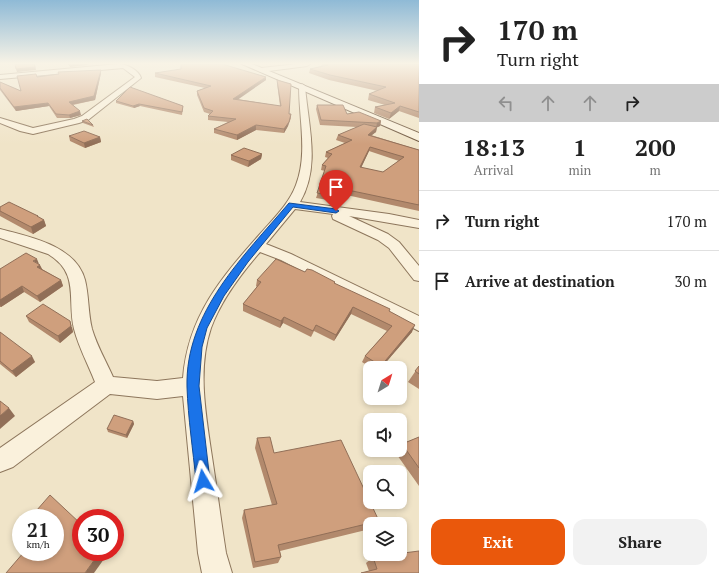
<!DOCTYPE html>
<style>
body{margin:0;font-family:"PT Serif",serif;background:#f2f2f2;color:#222;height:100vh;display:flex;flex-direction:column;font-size:15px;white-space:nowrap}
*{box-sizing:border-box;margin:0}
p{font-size:13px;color:#767676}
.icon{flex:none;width:22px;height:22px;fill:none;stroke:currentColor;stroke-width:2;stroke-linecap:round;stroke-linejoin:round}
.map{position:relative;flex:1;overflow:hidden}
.sheet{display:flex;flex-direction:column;background:#fff;width:300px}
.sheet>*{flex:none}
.hud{background:#fff;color:#222;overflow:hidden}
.needle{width:26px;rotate:38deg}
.tools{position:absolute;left:363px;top:361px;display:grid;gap:8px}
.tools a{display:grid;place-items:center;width:44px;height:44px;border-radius:8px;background:#fff;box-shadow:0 2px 6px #0003;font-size:20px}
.speed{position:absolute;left:12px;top:509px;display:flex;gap:8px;font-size:20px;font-weight:700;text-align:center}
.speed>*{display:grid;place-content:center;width:52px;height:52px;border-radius:50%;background:#fff;box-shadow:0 2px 6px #0003;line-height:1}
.speed small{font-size:10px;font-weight:400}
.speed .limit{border:6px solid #d22;background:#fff;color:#111}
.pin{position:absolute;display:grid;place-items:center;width:34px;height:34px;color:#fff;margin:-41px -17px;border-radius:50% 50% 50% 0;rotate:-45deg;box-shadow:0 0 4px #0007}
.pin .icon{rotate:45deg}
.me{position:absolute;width:44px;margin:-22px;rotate:353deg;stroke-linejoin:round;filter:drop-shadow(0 0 3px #0008)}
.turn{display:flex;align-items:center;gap:14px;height:84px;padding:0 12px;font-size:18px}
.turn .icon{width:52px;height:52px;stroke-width:2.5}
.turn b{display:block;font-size:28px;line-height:34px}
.lanes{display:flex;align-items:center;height:38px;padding:0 12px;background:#0003;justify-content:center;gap:20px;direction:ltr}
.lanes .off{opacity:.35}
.eta{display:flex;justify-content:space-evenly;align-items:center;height:68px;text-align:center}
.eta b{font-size:24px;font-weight:800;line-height:28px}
.primary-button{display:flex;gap:8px;margin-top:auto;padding:8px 12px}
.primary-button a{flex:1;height:46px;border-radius:12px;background:#ea580c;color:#fff;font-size:16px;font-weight:800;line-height:46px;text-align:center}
.primary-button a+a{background:#f2f2f2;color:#222}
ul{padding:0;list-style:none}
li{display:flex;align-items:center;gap:12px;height:60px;padding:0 12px;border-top:1px solid #e0e0e0}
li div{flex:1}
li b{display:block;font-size:15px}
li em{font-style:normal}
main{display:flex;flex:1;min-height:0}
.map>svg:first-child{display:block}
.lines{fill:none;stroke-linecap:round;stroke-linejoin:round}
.minor-casing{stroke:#8d765c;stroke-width:2}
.secondary-casing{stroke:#6f573f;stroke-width:2}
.minor{fill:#faf1dc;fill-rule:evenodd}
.secondary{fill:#faf1dc;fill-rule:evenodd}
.wall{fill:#b2896c;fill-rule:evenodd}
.shaded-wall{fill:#916f58}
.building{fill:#cf9f7d;stroke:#916f58;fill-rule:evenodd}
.route{fill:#1a73e8;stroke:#114b97}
</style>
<main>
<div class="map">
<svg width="419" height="573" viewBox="0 0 419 573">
<rect width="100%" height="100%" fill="#f0e4c8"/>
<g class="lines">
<defs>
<g id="minor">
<path d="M118,64C125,63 139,70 141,78L88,120L79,123L33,134L20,131L0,123V118L33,128L74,119L82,116L135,77L123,68L0,79V75Z"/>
<polygon points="297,64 310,64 307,66 261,72 258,70 261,68"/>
<path d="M302,84L305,86C308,125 321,166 300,202L389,214L419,220V228L349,216L388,234L399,242L419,266V281L414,280L389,248L378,240L333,219L332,216L333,214L295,209L266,244L291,254L419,316V331L281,260L260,252C241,274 221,300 211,328C197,370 206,415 212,457C217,489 221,521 226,553L232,573H202L198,553L183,396L157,399L110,394L13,467L0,472V448L95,382C88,364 79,348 74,329C67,299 80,273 48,254L0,238V229C31,237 76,246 85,280C89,296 88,313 92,329C97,346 106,361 113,377L157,381L183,378C188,316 221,278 260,234C273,219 289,204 296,185C308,154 299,119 299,86Z"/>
</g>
<polygon id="secondary" points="242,64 252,64 419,133 419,141"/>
</defs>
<use href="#minor" class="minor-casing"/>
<use href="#secondary" class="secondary-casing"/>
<use href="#minor" class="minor"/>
<use href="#secondary" class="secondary"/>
</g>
<g class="wall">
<polygon points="322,64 419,64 419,118 399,111 389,119 374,113 375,107 385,105 368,100 369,94 378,91 329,80 309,73 310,69 321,66"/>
<polygon points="101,73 95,100 73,105 81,115 70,118 57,118 49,106 16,111 0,90 0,82 21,91 37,77"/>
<polygon points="155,73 266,80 237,99 280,106 277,83 277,80 291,118 288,126 284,133 256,130 237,140 214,133 214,129 228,122 208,120 208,116 210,114 204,112 197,95 197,91 205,88 155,77"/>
<polygon points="116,101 183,106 183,108 182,115 140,106 134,108 116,103"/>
<path d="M317,105L347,114L381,121L380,126L377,127L376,132L371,135L419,150V211L342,194L340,202L316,198L325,171L321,170L322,165L328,158L325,157L326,152L345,143L336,140L338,135L357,127L320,125L316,109ZM369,151L399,161L383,172L361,168Z"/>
<polygon points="82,121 93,125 94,127 83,123"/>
<polygon points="69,136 100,137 101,142 85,148 70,141"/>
<polygon points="262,154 261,159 248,167 231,160 231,155"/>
<polygon points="0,207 39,218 44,220 46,226 33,234 0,216"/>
<polygon points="39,264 42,269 61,280 63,286 40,302 24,292 1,307 0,307 0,269"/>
<polygon points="305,272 335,282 334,283 389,311 412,332 381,368 371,368 362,362 365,356 387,331 351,314 334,341 314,331 311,337 283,323 280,328 243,311 243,304 257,287 256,286 257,280"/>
<polygon points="26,316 72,327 73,332 60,343 29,322"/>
<polygon points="0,332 35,362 16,377 0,364"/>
<polygon points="419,366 419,389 408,382"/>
<polygon points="133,421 134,424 127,438 108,432 107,429"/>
<polygon points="419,437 419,486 395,452 397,450 400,450 400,446 402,444"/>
<polygon points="257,438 274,453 379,521 376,524 370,524 370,529 280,551 281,557 278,563 253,568 242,518 244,510 272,505 255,448"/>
<polygon points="373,557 419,573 369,571 366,563"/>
</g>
<g class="shaded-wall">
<polygon points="35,64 36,70 17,72 16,69"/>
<polygon points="88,64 88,65 70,67 69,65"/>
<polygon points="101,70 101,73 95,100 70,105 69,102"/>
<polygon points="266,77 266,80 233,103 233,99"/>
<polygon points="48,103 49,106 16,111 14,107"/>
<polygon points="139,104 140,106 134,108 133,106"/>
<polygon points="400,106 399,111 389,119 391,113"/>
<polygon points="80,111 81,115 70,118 69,115"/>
<polygon points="291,114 288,126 284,133 284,129"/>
<polygon points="381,121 380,126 376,128 377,123"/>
<polygon points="256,125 256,130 237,140 237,135"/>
<polygon points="377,127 376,132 367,139 368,135"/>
<polygon points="100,137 101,142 85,148 84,143"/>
<polygon points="370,147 369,151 359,172 360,167"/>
<polygon points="262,154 261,159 248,167 249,161"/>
<polygon points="44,220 46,226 33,234 31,227"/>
<polygon points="37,259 39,264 33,261"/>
<polygon points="40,265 43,271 37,267"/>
<polygon points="61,280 63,286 40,302 37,296"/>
<polygon points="22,286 24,292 1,307 0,305 0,300"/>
<polygon points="353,307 351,314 334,341 336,335"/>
<polygon points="284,317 283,323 280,328 281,321"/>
<polygon points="70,321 73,332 60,343 58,336"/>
<polygon points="415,325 412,332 381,368 380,368"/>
<polygon points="32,356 35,362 16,377 12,371"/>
<polygon points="9,408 15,416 0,429 0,416"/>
<polygon points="133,421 134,424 127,438 126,435"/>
<polygon points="100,552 109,552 94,573 85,573"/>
</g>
<g class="building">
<polygon points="15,64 34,64 35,67 16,69"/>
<polygon points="68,64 86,64 69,65"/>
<polygon points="181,64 222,64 266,77 233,99 281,106 277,80 291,84 289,114 291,114 289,122 284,129 256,125 237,135 214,129 236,119 208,116 213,111 204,108 197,91 211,86 155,73 181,69"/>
<polygon points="323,64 419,64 419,112 400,106 391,113 375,107 395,103 369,94 386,87 330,75 310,69 328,65"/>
<polygon points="101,70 94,96 69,102 80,111 69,115 56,114 48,103 14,107 0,88 0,82 21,91 17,76 36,74 37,77 59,74 58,72"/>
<polygon points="130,87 183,106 182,112 139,104 133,106 116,101"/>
<polygon points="317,105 343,105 347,114 359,112 381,121 377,123 321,120"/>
<polygon points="87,119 93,125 82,121"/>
<path d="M364,124L377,127L368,135L419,150V205L343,189L341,197L317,193L326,166L322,165L332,154L326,152L352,140L338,135ZM370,147L404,157L383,172L360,167Z"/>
<polygon points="84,131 100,137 84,143 69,136"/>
<polygon points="244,148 262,154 249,161 231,155"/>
<polygon points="9,202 38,216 37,216 44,220 31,227 0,211 0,207"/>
<polygon points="26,253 37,259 33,261 40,265 37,267 61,280 37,296 22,286 0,300 0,269"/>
<polygon points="276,259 305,272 307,269 312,270 335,282 334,283 390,309 389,311 415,325 381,366 365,356 392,326 353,307 336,335 316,325 313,331 284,317 281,321 243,304 261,282 257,280"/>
<polygon points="43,304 70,321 71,326 58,336 26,316"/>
<polygon points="0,332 32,356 12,371 0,361"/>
<polygon points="419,366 419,374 415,371"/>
<polygon points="0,401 9,408 0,416"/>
<polygon points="114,415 133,421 126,435 107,429"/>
<polygon points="270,437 274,453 341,440 379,521 278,545 281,557 255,562 244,510 277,504 257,438"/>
<polygon points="419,437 419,468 402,444"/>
<polygon points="50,495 81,524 81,552 100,552 85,573 6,573 24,552 55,552 55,518 30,518"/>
<polygon points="419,551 419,573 361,573 377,569 373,557"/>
</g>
<linearGradient id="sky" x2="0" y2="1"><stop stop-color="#8fbad6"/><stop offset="0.44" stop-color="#f8f3e6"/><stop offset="1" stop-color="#f8f3e6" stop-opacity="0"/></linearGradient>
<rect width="419" height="144" fill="url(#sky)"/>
<path class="route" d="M289,203L336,209L339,211L336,213L293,207L248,262L224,296L207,328L202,347L199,386L210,481L208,486L203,488L198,486L196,481C193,450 188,418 187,387C185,312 244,256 289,203Z"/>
</svg>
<div class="tools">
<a><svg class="needle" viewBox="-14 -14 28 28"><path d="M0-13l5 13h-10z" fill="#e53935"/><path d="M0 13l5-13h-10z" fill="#767676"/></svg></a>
<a><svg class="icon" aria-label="sound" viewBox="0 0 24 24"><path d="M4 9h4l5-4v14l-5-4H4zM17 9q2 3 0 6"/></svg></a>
<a><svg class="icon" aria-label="search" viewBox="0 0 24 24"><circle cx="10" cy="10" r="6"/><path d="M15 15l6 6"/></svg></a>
<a><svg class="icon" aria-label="layers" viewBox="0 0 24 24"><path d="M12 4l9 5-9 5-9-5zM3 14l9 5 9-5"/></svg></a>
</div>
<div class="speed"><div>21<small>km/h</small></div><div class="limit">30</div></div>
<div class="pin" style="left:336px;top:211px;background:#d93025"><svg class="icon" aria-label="arrive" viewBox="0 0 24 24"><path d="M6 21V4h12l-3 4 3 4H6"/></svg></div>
<svg class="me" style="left:203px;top:481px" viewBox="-20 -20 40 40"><path d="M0-17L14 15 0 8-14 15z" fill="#1a73e8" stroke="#fff" stroke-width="4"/></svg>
</div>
<section class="sheet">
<div class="hud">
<div class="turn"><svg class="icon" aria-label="right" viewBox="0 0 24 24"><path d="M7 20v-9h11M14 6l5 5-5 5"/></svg><div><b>170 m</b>Turn right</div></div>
<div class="lanes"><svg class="icon off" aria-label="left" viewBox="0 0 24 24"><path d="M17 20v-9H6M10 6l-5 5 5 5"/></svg><svg class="icon off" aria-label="ahead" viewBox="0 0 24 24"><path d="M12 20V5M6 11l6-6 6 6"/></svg><svg class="icon off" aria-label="ahead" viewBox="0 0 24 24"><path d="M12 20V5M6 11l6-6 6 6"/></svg><svg class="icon" aria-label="right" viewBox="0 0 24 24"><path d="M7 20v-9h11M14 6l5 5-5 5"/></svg></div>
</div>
<div class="eta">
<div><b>18:13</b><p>Arrival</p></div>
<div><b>1</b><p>min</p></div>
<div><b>200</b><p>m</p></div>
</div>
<ul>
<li><svg class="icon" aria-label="right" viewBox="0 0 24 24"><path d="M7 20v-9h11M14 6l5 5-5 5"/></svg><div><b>Turn right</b></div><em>170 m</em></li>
<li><svg class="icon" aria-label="arrive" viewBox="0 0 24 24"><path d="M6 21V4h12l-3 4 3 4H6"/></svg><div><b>Arrive at destination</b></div><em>30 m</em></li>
</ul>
<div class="primary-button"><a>Exit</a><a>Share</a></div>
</section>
</main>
